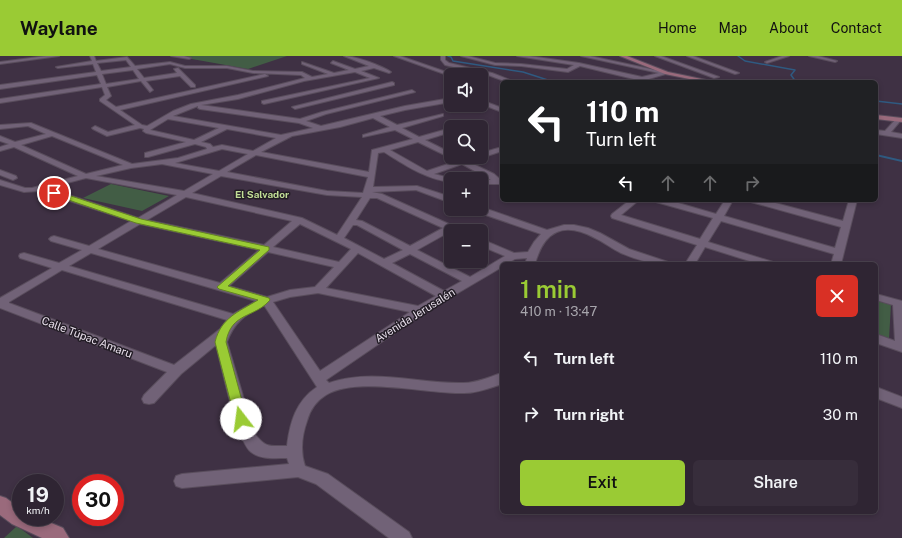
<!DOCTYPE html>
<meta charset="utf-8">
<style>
body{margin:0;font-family:"Public Sans",sans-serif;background:#372d3b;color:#f1f3f6;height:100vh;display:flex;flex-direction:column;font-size:15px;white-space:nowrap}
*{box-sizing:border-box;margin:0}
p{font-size:13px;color:#a7a5ac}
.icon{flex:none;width:22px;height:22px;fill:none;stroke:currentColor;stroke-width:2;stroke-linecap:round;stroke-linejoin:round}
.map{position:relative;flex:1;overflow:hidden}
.side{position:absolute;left:500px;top:206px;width:378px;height:252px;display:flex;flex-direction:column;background:#2f2533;border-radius:6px;box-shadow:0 2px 6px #0003,0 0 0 1px #4a424e}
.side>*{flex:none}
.guide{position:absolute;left:500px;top:24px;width:378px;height:122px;border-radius:6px;box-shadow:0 2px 6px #0003,0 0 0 1px #4a424e;background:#202124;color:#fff;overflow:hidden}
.tools{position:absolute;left:444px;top:12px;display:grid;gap:8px}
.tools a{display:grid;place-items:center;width:44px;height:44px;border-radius:6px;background:#2f2533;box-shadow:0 2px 6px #0003,0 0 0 1px #4a424e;font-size:20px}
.speed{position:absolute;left:12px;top:418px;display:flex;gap:8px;font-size:20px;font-weight:700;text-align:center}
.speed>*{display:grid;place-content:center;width:52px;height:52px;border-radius:50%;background:#2f2533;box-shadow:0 2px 6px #0003,0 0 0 1px #4a424e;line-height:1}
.speed small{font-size:10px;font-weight:400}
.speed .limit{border:6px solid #d22;background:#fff;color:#111}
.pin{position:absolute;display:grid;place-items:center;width:34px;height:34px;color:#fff;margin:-17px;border:2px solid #fff;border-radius:50%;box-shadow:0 1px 4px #0007}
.me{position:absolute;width:44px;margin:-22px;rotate:345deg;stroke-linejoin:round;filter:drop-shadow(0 0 3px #0008)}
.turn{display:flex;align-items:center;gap:14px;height:84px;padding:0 20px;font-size:18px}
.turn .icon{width:52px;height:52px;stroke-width:2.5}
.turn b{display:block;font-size:28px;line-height:34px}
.lanes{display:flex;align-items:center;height:38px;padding:0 20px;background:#0003;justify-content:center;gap:20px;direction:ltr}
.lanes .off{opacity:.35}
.round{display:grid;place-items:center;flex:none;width:42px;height:42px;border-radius:6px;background:#372d3b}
.overview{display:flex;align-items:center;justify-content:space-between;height:68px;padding:0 20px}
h1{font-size:24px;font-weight:600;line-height:30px;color:#9acb34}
.primary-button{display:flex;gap:8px;margin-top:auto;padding:8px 20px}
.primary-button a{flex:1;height:46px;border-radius:6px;background:#9acb34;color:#111;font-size:16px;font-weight:600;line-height:46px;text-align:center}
.primary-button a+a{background:#372d3b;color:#f1f3f6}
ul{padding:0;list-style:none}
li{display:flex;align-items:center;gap:12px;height:56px;padding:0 20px}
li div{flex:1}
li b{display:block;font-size:15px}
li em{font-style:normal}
header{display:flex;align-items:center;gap:24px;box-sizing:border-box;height:56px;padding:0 20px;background:#9acb34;color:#111}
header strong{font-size:19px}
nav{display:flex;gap:22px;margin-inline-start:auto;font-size:14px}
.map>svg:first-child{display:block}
.green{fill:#425d45}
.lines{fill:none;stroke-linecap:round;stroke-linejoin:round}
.stream-far1{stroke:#2f5a81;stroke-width:1.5}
.stream{stroke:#2f5a81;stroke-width:2}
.street-casing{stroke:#594d5c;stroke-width:2}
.secondary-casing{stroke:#594d5c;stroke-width:2}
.street{fill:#716277;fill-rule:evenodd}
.secondary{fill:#9a6a7c;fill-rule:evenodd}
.route{fill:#9acb34;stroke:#648422}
.labels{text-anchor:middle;stroke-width:3;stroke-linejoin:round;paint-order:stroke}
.far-neighbourhood-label{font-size:10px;font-weight:bold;fill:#c1de96;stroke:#221c25}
.street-label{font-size:11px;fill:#e9e0ec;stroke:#221c25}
</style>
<header>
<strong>Waylane</strong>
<nav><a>Home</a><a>Map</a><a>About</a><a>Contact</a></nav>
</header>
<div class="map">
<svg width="902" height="482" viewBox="0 0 902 482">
<rect width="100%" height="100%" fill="#3f3144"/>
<g class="green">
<polygon points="175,0 287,0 248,13"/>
<polygon points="111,128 169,140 142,155 83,142"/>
<polygon points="876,243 891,248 889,283 876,278"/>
<polygon points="17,470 33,482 4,482"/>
</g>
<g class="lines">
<g class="stream-far1">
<polyline points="448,0 451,1 453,5 523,16 554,26"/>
<polyline points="738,0 745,5 795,14 791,19 796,26"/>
<polyline points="876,45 902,48"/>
</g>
<polyline class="stream" points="876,99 902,105"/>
<defs>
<g id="street">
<polygon points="46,0 59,0 0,8 0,6"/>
<path d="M90,0H94L96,5L127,1L135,10L170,6L185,10H227L253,15L302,16L312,21L328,18L302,8V6L334,17L349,14L331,7L333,5L355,13L369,10L344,0C356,0 382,10 391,16L389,17L374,12L361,15L379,22L264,48L262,47V45L370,22L355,16L304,25L238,43L201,49L300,63L322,56L412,34L415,36L326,58L306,65L321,70L405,50L451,42V46L405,54L380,60L397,69L443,58V60L402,72L419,81L451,72V76L425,84L451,97V101H460L463,103L469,101H480L469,106L494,118L502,125V128H481V124H491L462,108L434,118L454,123H451V126C425,123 405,109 384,96L378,97L373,131L417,130L451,141V147L416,134L372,136L382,138L460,173L462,175H451L417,194L470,221L505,200L481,190V183L514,197L528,196L534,186L541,178L474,155L473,153H481V151L547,174L564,169H574L588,172L600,177L629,193L668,206L669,208C652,208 637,204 621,197C612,193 604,186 595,182C563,165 544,175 535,208H525L527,202L515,203L506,208H502V211L424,257L326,324L329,327C372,312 419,328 463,327C477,327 489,321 502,317V328C490,332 477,337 464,337C427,338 356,320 326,339C316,345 310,354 307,365C302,379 300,395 305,410L328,418L409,476L412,482H389L316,428L298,421L182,432L176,430L174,425L176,420L182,418L289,408L287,402C276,402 261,404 251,396C236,383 222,311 216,289L181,318L154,347L149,348L144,347L142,343L144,339L167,316L0,252V242L52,212L20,202L19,200L20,198L24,197L59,207L82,194L51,185L49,183L51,181L54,180L89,190L131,165L39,135L24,136L0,129V124L25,132H32L78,120L14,91L0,95V91L9,88L0,85V80L15,86L46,78L28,70L0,73V69L31,67L132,108L178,102L207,93L206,91L195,88L148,101H145V97L186,86L146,77L143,75L144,73L140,72L107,80L93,73L92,72L95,70L108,76L135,69L100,45V43L105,39L102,31L0,47V43L101,28L97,19L0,33V29L96,16L93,8L58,12L56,11L92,5ZM126,4L131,11L101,15L97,7ZM170,8L185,12H227L253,17L301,19L305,22L238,39L191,48L173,55L147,70L142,69L120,54L268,20L265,18L116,51L106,44L111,40L107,31L141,25L150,36L153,34L146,25L180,20L191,31H195V29L178,12L174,13L177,17L144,22L137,13ZM133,14L139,23L106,28L102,18ZM198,50V52L200,53L299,67L313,72L281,79L173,60ZM373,62L390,71L363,79V81L395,74L413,83L372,94L369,116L261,96L292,80L340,71ZM168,63L219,72L194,84L150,74ZM227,73L276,82L253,95L222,89L213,91L210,88L201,86ZM52,80L123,109L86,118L21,89ZM418,86L457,105L427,115L390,94ZM222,93L248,98L219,115L175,107ZM256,99L368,121L363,137L327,135L227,116ZM162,108L213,118L184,135L96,120L131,112ZM221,120L327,139L362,141L337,179L302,162L192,137ZM86,122L177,139L138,162L48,132ZM186,141L292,165L264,189L147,164ZM370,142H377L443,172L410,190L362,165L356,164ZM140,168L259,194L220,227L98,193ZM300,168L351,193L339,206L273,191ZM353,169H357L403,194L384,203L344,182ZM268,196L334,211L315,231L290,234L267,241L229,230ZM91,197L256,245L233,258L69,210ZM358,197L436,240L418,250L326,232ZM410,198L462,225L444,235L392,207ZM62,214L227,264L220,273L174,309L9,247V246ZM318,237L410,256L320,315L273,246L290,241ZM264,249L317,331C296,345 290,366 287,390C268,390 266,392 254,377L227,286C234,266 245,259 264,249Z"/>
<polygon points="171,0 184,0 191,2 189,3"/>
<polygon points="394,0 400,0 455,19 450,20"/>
<polygon points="441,0 445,0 445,4 449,7 492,17 515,26 507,26 488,19 445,9 441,4"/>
<polygon points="461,0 468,0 495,7 521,8 567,13 574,9 517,0 529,0 579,7 642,21 659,17 581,0 590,0 669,17 642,25 580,10 568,16 521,10 495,9"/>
<polygon points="655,0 661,0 719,21 714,22"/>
<polygon points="687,0 693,0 739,17 735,18"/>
<polygon points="782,0 789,0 767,7 765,6"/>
<polygon points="809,0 818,0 837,5 835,6"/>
<polygon points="392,26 394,27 394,29 295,53 292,51"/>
<polygon points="481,27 487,30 481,36"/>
<polygon points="481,44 502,52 502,56 481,48"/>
<polygon points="896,63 901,64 891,76 902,78 902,82 876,78 876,74 885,75"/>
<polygon points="502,91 502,95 484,101 480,101 481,97"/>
<polygon points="0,114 16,120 17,122 13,124 0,119"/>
<polygon points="630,144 639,144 621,159 700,183 713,162 656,146 655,144 668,144 716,158 725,144 733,144 724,160 835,192 841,171 751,146 750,144 764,144 843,165 849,144 857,144 841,208 831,208 834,198 721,165 708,186 773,206 774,208 759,208 705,191 695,208 685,208 697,189 612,162 611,160 612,158"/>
<polygon points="876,238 902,245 902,296 876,287 876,278 895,285 893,249 876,244"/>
<polygon points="876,331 902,341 902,352 876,342"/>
</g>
<g id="secondary">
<polygon points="620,0 627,0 668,16 716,26 704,26 665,18"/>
<polygon points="876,59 902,62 902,66 876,63"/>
<polygon points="0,440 6,442 21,453 21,461 37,461 63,472 69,482 42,482 12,468 0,459"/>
</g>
</defs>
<use href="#street" class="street-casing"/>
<use href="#secondary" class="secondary-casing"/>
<use href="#street" class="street"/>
<use href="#secondary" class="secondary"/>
</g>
<path class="route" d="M51,135H56L141,163L269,191V194L228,230L269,242L270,244C255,262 231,256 226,286L247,363L246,366L241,368L237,366L235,363L215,286C221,262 238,256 258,244L219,233L217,231L260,194L136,167L51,138Z"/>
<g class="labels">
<g class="far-neighbourhood-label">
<text x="262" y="142">El Salvador</text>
</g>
<g class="street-label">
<text transform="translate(415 259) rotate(-32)" y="4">Avenida Jerusalén</text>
<text transform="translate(87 281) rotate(21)" y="4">Calle Túpac Amaru</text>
</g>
</g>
</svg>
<div class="tools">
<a><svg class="icon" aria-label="sound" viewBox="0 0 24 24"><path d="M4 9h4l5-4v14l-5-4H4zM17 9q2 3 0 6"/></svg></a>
<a><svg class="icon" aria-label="search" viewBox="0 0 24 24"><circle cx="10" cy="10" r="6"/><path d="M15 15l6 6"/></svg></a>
<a>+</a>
<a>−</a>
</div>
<div class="speed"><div>19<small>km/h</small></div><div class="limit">30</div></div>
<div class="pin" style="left:54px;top:137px;background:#d93025"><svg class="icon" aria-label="arrive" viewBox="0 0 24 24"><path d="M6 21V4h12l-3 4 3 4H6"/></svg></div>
<svg class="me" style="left:241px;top:363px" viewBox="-20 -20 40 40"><circle r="19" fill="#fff"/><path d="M0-13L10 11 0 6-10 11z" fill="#9acb34"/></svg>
<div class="guide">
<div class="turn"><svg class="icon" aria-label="left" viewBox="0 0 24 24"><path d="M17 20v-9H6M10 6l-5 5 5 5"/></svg><div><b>110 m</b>Turn left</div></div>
<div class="lanes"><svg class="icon" aria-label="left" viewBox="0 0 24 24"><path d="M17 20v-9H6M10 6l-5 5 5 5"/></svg><svg class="icon off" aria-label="ahead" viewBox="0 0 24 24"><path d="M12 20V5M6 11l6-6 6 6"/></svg><svg class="icon off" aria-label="ahead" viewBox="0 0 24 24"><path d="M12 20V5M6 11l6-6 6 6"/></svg><svg class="icon off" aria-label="right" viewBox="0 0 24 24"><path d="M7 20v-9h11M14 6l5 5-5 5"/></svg></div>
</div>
<section class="side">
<div class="overview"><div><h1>1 min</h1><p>410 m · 13:47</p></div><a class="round" style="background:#d93025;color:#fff"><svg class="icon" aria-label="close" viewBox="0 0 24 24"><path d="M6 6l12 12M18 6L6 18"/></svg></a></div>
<ul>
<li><svg class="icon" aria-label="left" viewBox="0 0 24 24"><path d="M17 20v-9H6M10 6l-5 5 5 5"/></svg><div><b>Turn left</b></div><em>110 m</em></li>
<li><svg class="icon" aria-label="right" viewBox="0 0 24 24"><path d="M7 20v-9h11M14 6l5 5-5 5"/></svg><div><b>Turn right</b></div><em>30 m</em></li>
</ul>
<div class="primary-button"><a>Exit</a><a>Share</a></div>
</section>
</div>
